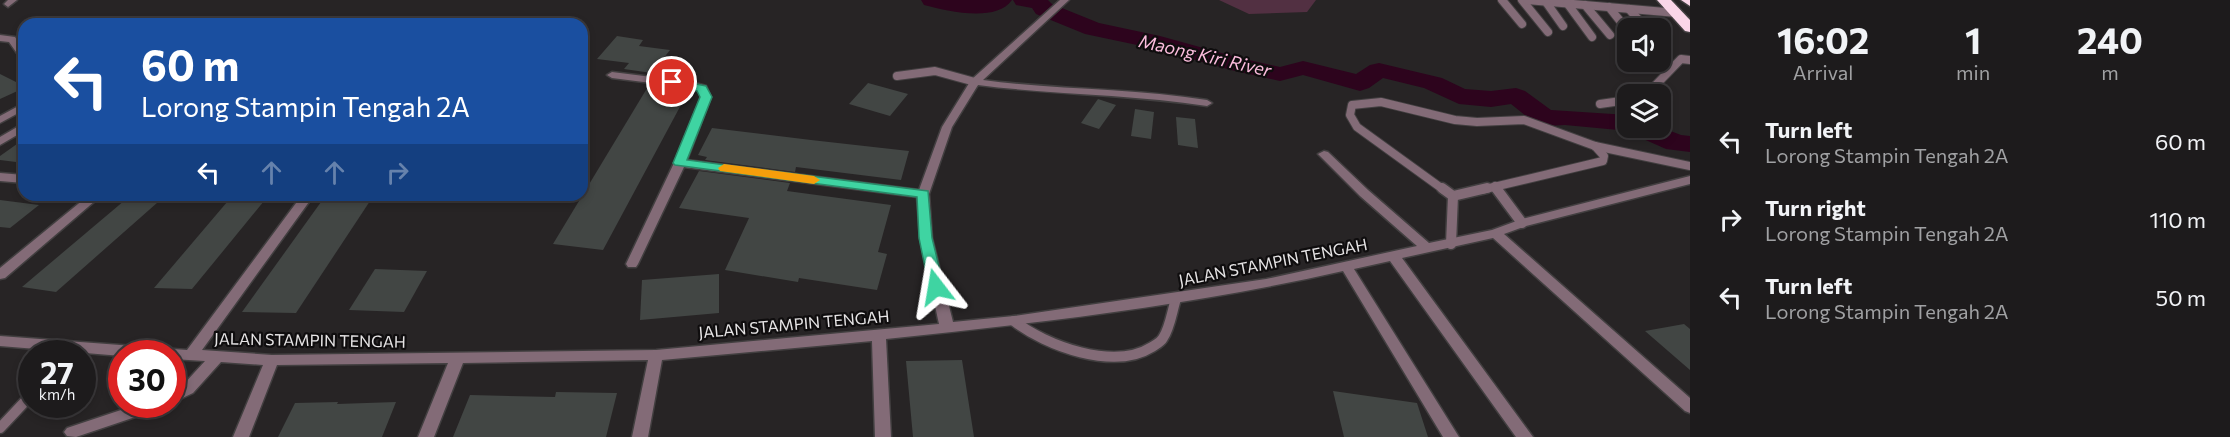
<!DOCTYPE html>
<style>
body{margin:0;font-family:Commissioner,sans-serif;background:#252425;color:#f1f3f6;height:100vh;display:flex;flex-direction:column;font-size:22px;white-space:nowrap}
*{box-sizing:border-box;margin:0}
p{font-size:20px;color:#a0a1a3}
.icon{flex:none;width:33px;height:33px;fill:none;stroke:currentColor;stroke-width:2;stroke-linecap:round;stroke-linejoin:round}
.map{position:relative;flex:1;overflow:hidden}
.drawer{display:flex;flex-direction:column;background:#1d1b1c;width:540px}
.drawer>*{flex:none}
.guide{position:absolute;left:18px;top:18px;width:570px;height:183px;border-radius:18px;box-shadow:0 3px 9px #0003,0 0 0 2px #3b393b;background:#1a4fa0;color:#fff;overflow:hidden}
.buttons{position:absolute;left:1617px;top:18px;display:grid;gap:12px}
.buttons a{display:grid;place-items:center;width:54px;height:54px;border-radius:12px;background:#1d1b1c;box-shadow:0 3px 9px #0003,0 0 0 2px #3b393b;font-size:30px}
.speed{position:absolute;left:18px;top:340px;display:flex;gap:12px;font-size:30px;font-weight:700;text-align:center}
.speed>*{display:grid;place-content:center;width:78px;height:78px;border-radius:50%;background:#1d1b1c;box-shadow:0 3px 9px #0003,0 0 0 2px #3b393b;line-height:1}
.speed small{font-size:15px;font-weight:400}
.speed .limit{border:9px solid #d22;background:#fff;color:#111}
.pin{position:absolute;display:grid;place-items:center;width:51px;height:51px;color:#fff;margin:-26px;border:3px solid #fff;border-radius:50%;box-shadow:0 2px 6px #0007}
.me{position:absolute;width:66px;margin:-33px;rotate:346deg;stroke-linejoin:round;filter:drop-shadow(0 0 4px #0008)}
.turn{display:flex;align-items:center;gap:21px;height:126px;padding:0 24px;font-size:27px}
.turn .icon{width:78px;height:78px;stroke-width:2.5}
.turn b{display:block;font-size:42px;line-height:51px}
.lanes{display:flex;align-items:center;height:57px;padding:0 24px;background:#0003;justify-content:center;gap:30px;direction:ltr}
.lanes .off{opacity:.35}
.eta{display:flex;justify-content:space-evenly;align-items:center;height:102px;text-align:center}
.eta b{font-size:36px;font-weight:700;line-height:42px}
ul{padding:0;list-style:none}
li{display:flex;align-items:center;gap:18px;height:78px;padding:0 24px}
li div{flex:1}
li b{display:block;font-size:22px}
li em{font-style:normal}
main{display:flex;flex:1;min-height:0}
.map>svg:first-child{display:block}
.green{fill:#523042}
.lines{fill:none;stroke-linecap:round;stroke-linejoin:round}
.river{fill:#2d041d;fill-rule:evenodd}
.building{fill:#424644}
.lane-far1-casing{stroke:#423f40;stroke-width:10}
.lane-casing{stroke:#423f40;stroke-width:13}
.street-casing{stroke:#423f40;stroke-width:3}
.highway-casing{stroke:#423f40;stroke-width:3}
.lane-far1{stroke:#836b77;stroke-width:8}
.lane{stroke:#836b77;stroke-width:10}
.street{fill:#836b77;fill-rule:evenodd}
.highway{fill:#fad6e8;fill-rule:evenodd}
.route{fill:#3fd4a2;stroke:#298a69;stroke-width:1.5}
.slow{fill:#f59e0b}
.labels{text-anchor:middle;stroke-width:4.5;stroke-linejoin:round;paint-order:stroke}
.street-label{font-size:16px;fill:#e6e4e5;stroke:#0f0d0e}
.water-label{font-size:18px;font-style:italic;fill:#fdbdde;stroke:#0f0d0e}
</style>
<main>
<div class="map">
<svg width="1690" height="437" viewBox="0 0 1690 437">
<rect width="100%" height="100%" fill="#272425"/>
<polygon class="green" points="1219,0 1316,0 1307,12 1249,14"/>
<g class="lines">
<g class="river">
<path d="M921,0H1012C996,23 947,11 924,5Z"/>
<polygon points="1013,0 1048,0 1052,4 1099,23 1160,36 1236,57 1280,67 1303,61 1356,74 1370,65 1379,63 1442,78 1465,89 1491,91 1516,88 1525,91 1551,110 1628,115 1628,128 1660,127 1681,135 1690,136 1690,152 1666,149 1632,134 1629,131 1565,125 1545,126 1536,124 1511,104 1491,107 1459,104 1424,88 1383,78 1369,88 1360,91 1303,75 1280,81 1231,70 1156,49 1085,34 1036,14 1032,8 1016,5"/>
</g>
</g>
<g class="building">
<polygon points="617,36 643,40 639,46 670,50 652,73 624,69 629,63 597,59"/>
<polygon points="0,74 24,86 24,88 0,99"/>
<polygon points="868,83 908,94 890,116 849,104"/>
<polygon points="649,85 689,90 603,250 553,244"/>
<polygon points="1098,99 1116,105 1099,129 1081,123"/>
<polygon points="1135,109 1154,112 1151,139 1131,136"/>
<polygon points="1176,117 1195,119 1198,148 1178,145"/>
<polygon points="712,128 811,140 909,151 901,180 796,167 795,172 705,160 707,157 698,155"/>
<polygon points="24,139 24,163 0,160 0,156"/>
<polygon points="699,171 790,183 787,191 891,205 878,252 887,254 877,290 799,278 798,282 725,270 749,218 679,208"/>
<polygon points="131,195 166,195 56,292 22,287"/>
<polygon points="233,195 269,195 192,289 154,288"/>
<polygon points="326,195 374,195 296,313 242,312"/>
<polygon points="0,200 39,205 10,228 0,227"/>
<polygon points="375,269 427,271 404,312 349,310"/>
<polygon points="719,274 719,313 640,320 642,280"/>
<polygon points="1684,324 1690,329 1690,370 1645,331"/>
<polygon points="962,360 974,437 913,437 906,361"/>
<polygon points="1333,391 1417,403 1428,437 1344,437"/>
<polygon points="556,392 617,393 606,437 453,437 470,395 555,397"/>
<polygon points="338,402 337,404 396,402 382,437 278,437 295,403"/>
</g>
<g class="lines">
<defs>
<g id="lane-far1">
<polyline points="1502,0 1522,24"/>
<polyline points="1522,0 1548,32"/>
<polyline points="1527,0 1677,13"/>
<polyline points="1546,2 1563,26"/>
<polyline points="1567,3 1592,37"/>
<polyline points="1585,5 1610,35"/>
<polyline points="1609,7 1628,31"/>
<polyline points="1629,9 1646,28"/>
<polyline points="897,76 935,71 975,82"/>
<polyline points="1647,94 1681,59 1690,60"/>
<polyline points="1600,104 1628,100"/>
<polyline points="1595,146 1690,166"/>
<polyline points="1495,186 1498,190"/>
<polyline points="1444,190 1357,127 1350,115 1352,105 1381,102 1455,120 1477,122 1524,120 1595,146"/>
<polyline points="1481,190 1603,161 1604,156 1595,146"/>
</g>
<g id="lane">
<polyline points="1442,188 1453,196 1487,188"/>
<polyline points="1496,188 1522,223"/>
<polyline points="1451,244 1453,196"/>
<path d="M1014,321C1046,346 1114,371 1152,347C1155,345 1161,342 1163,338C1170,328 1172,311 1176,299"/>
<polyline points="0,428 32,394"/>
</g>
<g id="street">
<polygon points="8,0 17,0 8,7 4,4"/>
<path d="M1060,0H1069L983,80C1058,90 1133,88 1207,100L1212,103L1207,106C1131,94 1054,95 978,85L952,127L929,194L932,238L953,322L1014,316L1266,279L1417,246L1360,196L1318,154L1324,151L1328,152L1368,190L1429,243L1492,230L1522,219L1690,176V184L1526,226L1504,234L1690,398V413L1685,411L1493,238L1402,258L1533,437H1516L1390,261L1354,269L1459,437H1443L1343,271C1193,305 1039,323 886,339L891,437H875L872,341L662,360L648,437H632L648,360L463,363L434,437H418L448,363L277,365L249,437H233L263,365L221,362L193,393L172,403V390L183,385L205,361L172,359V354H122V356L0,346V336L187,350L302,195H314L202,350L272,355L656,350L939,324L920,238L917,197L684,167L638,264L636,267H628L626,264L674,163L701,97L698,90L691,88L612,78L607,75L612,72L692,82L706,86L711,97L687,160L919,190L942,127L971,80Z"/>
<polygon points="0,35 15,37 24,50 24,60 21,59 9,42 0,41"/>
<polygon points="24,103 24,110 0,123 0,116"/>
<polygon points="24,123 24,131 0,145 0,137"/>
<polygon points="0,173 24,175 24,183 0,181"/>
<polygon points="89,195 102,195 5,278 0,279 0,268"/>
<polygon points="136,405 161,405 159,409 76,437 67,436 64,432 67,428"/>
</g>
<g id="highway">
<polygon points="1657,0 1671,0 1690,20 1690,32 1685,31"/>
<polygon points="1681,0 1690,0 1690,6"/>
</g>
</defs>
<use href="#lane-far1" class="lane-far1-casing"/>
<use href="#lane" class="lane-casing"/>
<use href="#street" class="street-casing"/>
<use href="#highway" class="highway-casing"/>
<use href="#lane-far1" class="lane-far1"/>
<use href="#lane" class="lane"/>
<use href="#street" class="street"/>
<use href="#highway" class="highway"/>
</g>
<polygon class="route" points="672,79 706,86 712,97 687,160 928,191 932,238 944,287 942,291 931,291 929,287 919,238 917,197 675,165 673,163 700,97 697,91 668,85 668,80"/>
<polygon class="slow" points="724,164 814,176 820,180 814,184 720,171 718,168"/>
<g class="labels">
<g class="street-label">
<text transform="translate(1273 262) rotate(-11)" y="6">JALAN STAMPIN TENGAH</text>
<text transform="translate(794 324) rotate(-5)" y="6">JALAN STAMPIN TENGAH</text>
<text transform="translate(310 340) rotate(1)" y="6">JALAN STAMPIN TENGAH</text>
</g>
<g class="water-label">
<text transform="translate(1205 56) rotate(13)" y="6">Maong Kiri River</text>
</g>
</g>
</svg>
<div class="buttons">
<a><svg class="icon" aria-label="sound" viewBox="0 0 24 24"><path d="M4 9h4l5-4v14l-5-4H4zM17 9q2 3 0 6"/></svg></a>
<a><svg class="icon" aria-label="layers" viewBox="0 0 24 24"><path d="M12 4l9 5-9 5-9-5zM3 14l9 5 9-5"/></svg></a>
</div>
<div class="speed"><div>27<small>km/h</small></div><div class="limit">30</div></div>
<div class="pin" style="left:672px;top:82px;background:#d93025"><svg class="icon" aria-label="arrive" viewBox="0 0 24 24"><path d="M6 21V4h12l-3 4 3 4H6"/></svg></div>
<svg class="me" style="left:936px;top:287px" viewBox="-20 -20 40 40"><path d="M0-17L14 15 0 8-14 15z" fill="#3fd4a2" stroke="#fff" stroke-width="4"/></svg>
<div class="guide">
<div class="turn"><svg class="icon" aria-label="left" viewBox="0 0 24 24"><path d="M17 20v-9H6M10 6l-5 5 5 5"/></svg><div><b>60 m</b>Lorong Stampin Tengah 2A</div></div>
<div class="lanes"><svg class="icon" aria-label="left" viewBox="0 0 24 24"><path d="M17 20v-9H6M10 6l-5 5 5 5"/></svg><svg class="icon off" aria-label="ahead" viewBox="0 0 24 24"><path d="M12 20V5M6 11l6-6 6 6"/></svg><svg class="icon off" aria-label="ahead" viewBox="0 0 24 24"><path d="M12 20V5M6 11l6-6 6 6"/></svg><svg class="icon off" aria-label="right" viewBox="0 0 24 24"><path d="M7 20v-9h11M14 6l5 5-5 5"/></svg></div>
</div>
</div>
<section class="drawer">
<div class="eta">
<div><b>16:02</b><p>Arrival</p></div>
<div><b>1</b><p>min</p></div>
<div><b>240</b><p>m</p></div>
</div>
<ul>
<li><svg class="icon" aria-label="left" viewBox="0 0 24 24"><path d="M17 20v-9H6M10 6l-5 5 5 5"/></svg><div><b>Turn left</b><p>Lorong Stampin Tengah 2A</p></div><em>60 m</em></li>
<li><svg class="icon" aria-label="right" viewBox="0 0 24 24"><path d="M7 20v-9h11M14 6l5 5-5 5"/></svg><div><b>Turn right</b><p>Lorong Stampin Tengah 2A</p></div><em>110 m</em></li>
<li><svg class="icon" aria-label="left" viewBox="0 0 24 24"><path d="M17 20v-9H6M10 6l-5 5 5 5"/></svg><div><b>Turn left</b><p>Lorong Stampin Tengah 2A</p></div><em>50 m</em></li>
</ul>
</section>
</main>
